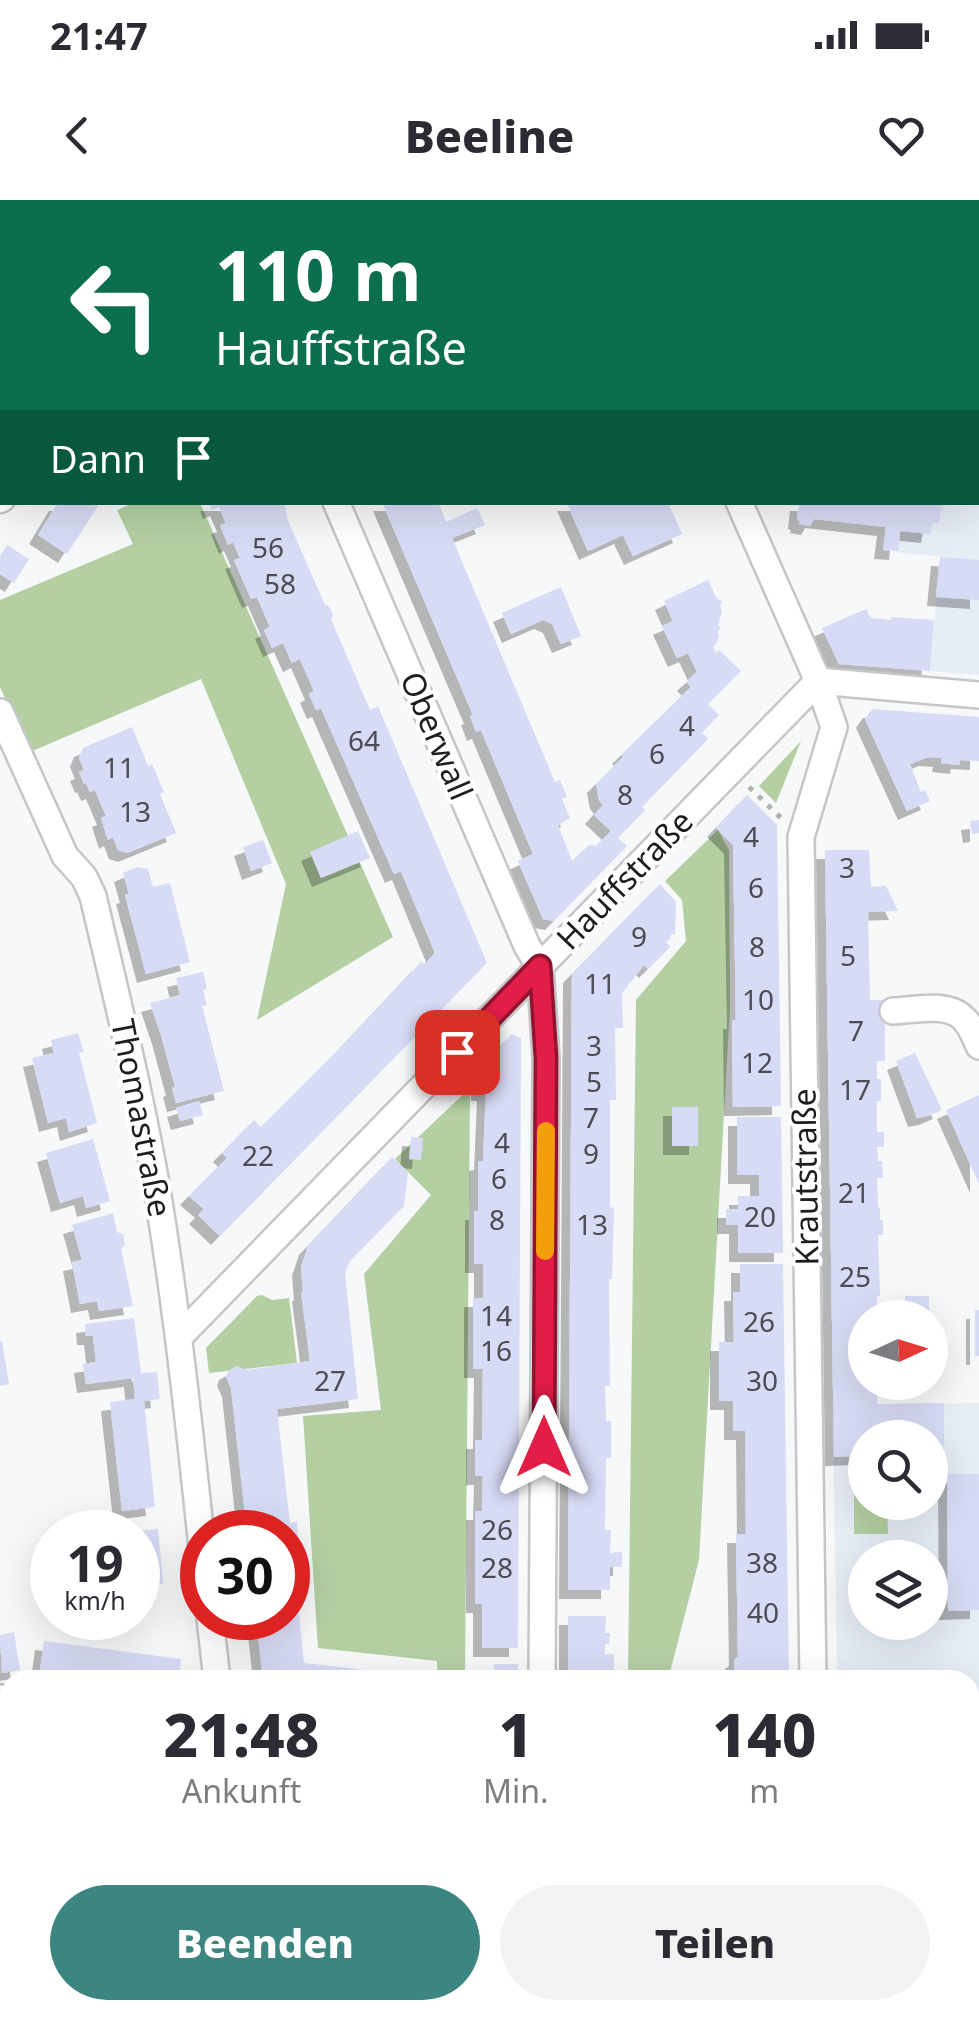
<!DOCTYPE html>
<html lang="de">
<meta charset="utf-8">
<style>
body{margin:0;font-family:"Noto Sans",sans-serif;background:#f2f2f3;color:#2b2b33;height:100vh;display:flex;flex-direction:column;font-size:38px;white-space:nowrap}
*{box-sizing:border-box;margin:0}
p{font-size:32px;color:#7c7c81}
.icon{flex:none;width:55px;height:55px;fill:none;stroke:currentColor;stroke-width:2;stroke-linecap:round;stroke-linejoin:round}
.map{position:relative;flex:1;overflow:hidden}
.panel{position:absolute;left:0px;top:1470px;width:980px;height:350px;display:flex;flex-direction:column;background:#fff;border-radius:30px 30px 0 0;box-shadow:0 10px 40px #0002}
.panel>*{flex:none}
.banner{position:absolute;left:0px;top:0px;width:980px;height:305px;box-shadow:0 10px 40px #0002;background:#0b6e4f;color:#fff;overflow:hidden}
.needle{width:65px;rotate:86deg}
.fabs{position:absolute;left:848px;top:1100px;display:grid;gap:20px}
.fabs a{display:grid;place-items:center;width:100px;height:100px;border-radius:50%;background:#fff;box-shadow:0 10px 40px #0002;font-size:50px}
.speed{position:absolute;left:30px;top:1310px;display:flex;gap:20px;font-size:50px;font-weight:700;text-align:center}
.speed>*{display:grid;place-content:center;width:130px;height:130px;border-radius:50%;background:#fff;box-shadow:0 10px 40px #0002;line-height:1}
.speed small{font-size:25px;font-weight:400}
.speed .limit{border:15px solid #d22;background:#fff;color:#111}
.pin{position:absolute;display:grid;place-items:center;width:85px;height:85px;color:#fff;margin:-42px;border-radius:20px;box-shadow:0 5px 15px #0006}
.me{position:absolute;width:110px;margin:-55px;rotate:0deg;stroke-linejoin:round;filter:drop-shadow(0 0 8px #0008)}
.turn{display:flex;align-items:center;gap:35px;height:210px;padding:0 50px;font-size:45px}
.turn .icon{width:130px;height:130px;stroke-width:2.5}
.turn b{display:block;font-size:70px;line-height:85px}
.then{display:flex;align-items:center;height:95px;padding:0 50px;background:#0003;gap:20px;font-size:38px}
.eta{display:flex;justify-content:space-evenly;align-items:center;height:170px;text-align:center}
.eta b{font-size:60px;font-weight:800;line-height:70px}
.cta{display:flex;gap:20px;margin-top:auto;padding:20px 50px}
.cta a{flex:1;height:115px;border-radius:60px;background:#3d8580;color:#fff;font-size:40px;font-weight:800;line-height:115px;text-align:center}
.cta a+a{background:#f2f2f3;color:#2b2b33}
.status{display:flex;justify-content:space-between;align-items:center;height:70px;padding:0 50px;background:#fff;direction:ltr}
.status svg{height:28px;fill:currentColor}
header{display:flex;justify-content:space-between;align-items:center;height:130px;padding:0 50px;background:#fff;font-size:45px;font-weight:800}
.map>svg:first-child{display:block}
.built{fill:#e7edf5;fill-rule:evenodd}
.green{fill:#b4d0a3}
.building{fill:#d8dbf5;filter:url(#shadow)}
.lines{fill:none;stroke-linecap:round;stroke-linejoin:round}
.service-casing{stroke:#c4c6c8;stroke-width:18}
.minor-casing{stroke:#c4c6c8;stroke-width:30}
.tertiary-casing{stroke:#c4c6c8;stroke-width:35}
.path{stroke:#aeb0b1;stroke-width:5;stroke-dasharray:5 8;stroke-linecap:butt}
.service{stroke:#fff;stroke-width:12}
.minor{stroke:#fff;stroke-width:25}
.tertiary{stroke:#fff;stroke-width:30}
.route-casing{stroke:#92132f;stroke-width:25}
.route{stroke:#e11d48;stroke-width:18}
.slow{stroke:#f59e0b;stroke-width:18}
.labels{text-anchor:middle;stroke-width:8;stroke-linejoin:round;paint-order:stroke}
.number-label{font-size:28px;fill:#4c4c54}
.street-label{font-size:32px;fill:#1d1d1e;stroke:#fff}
</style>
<div class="status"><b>21:47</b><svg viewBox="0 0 49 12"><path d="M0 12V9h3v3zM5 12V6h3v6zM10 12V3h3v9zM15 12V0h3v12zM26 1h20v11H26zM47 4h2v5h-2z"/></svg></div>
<header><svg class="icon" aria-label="back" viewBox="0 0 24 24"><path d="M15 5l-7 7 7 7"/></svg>Beeline<svg class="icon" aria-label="heart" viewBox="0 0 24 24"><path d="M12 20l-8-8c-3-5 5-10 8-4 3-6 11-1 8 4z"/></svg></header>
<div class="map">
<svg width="979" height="1820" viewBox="0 0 979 1820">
<defs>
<filter id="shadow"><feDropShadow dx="-9" dy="9" stdDeviation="0" flood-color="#0004"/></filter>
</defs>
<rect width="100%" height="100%" fill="#f6f8fa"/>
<g class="built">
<polygon points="978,173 979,173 979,475 930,471 940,356 898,353 903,303 978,302"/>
<path d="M979,1203V1539H970V1480H934V1477L837,1479L833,1205ZM865,1238H930V1302H865ZM865,1358H930V1422H865Z"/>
</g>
<g class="green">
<polygon points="134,303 200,303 393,737 257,820 286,684 201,479 30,552 0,487 0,400 133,344 117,310"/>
<polygon points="801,541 776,603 759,586"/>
<polygon points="718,630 729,650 730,807 699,1360 668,1480 628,1480 636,800 686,741 682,700 665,681"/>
<polygon points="470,888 465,1480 437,1480 437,1461 318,1448 303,1216 381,1210 364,1074 431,995 395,959"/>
<polygon points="262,1095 272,1100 289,1098 297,1163 209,1173 206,1148 257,1096"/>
<polygon points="854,1280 865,1280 865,1302 887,1303 888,1334 854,1334"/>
</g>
<g class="building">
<polygon points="58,302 93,302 98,306 67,354 38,335"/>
<polygon points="209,302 281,302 285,306 287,318 325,405 329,406 333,415 331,419 370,510 378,506 487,763 220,1036 198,1015 204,1009 189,996 227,958 222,953 254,920 261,927 345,843 421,762 425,764 435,753 401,671 394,674 321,508 316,510 309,494 314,491 300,459 292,463 283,443 272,448 264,430 270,427 257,397 251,399 234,360 240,358 233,342 228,345 220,325 226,323 219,307 212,310"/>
<polygon points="382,302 438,302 446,322 477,308 485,325 452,338 555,582 560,580 567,597 562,599 570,618 558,625 572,661 589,645 596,646 611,631 594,615 603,605 599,600 596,584 623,557 621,555 691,487 686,482 697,472 688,453 677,458 662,426 673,421 664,401 708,380 717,399 722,401 720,406 722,411 718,426 721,427 718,432 719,436 716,444 713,446 716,453 719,450 741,471 708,504 719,515 702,533 708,539 642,607 645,610 618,638 627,646 554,721 543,719 518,661 533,654 481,530 476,532 470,516 473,515"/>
<polygon points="566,302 668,302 682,334 633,356 623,335 588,351"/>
<polygon points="799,302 942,302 939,323 932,323 930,334 900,331 898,351 883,350 886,327 814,319 810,326 799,324 800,321 797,320"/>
<polygon points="7,345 29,359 14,383 0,374 0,356"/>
<polygon points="940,357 979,360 979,400 936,397"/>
<polygon points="561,387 581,436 561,444 552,424 543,420 511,434 502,413"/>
<polygon points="866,409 871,418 891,420 891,417 934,420 930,471 839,464 822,428"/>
<polygon points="872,509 979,517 979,561 960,560 959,565 941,563 942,558 928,557 910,564 921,592 925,590 930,601 907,611 865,519"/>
<polygon points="132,527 148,566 152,564 164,592 160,594 176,633 127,653 118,650 113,637 108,640 101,618 106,616 95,590 90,592 86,583 84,584 79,572 84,570 79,558 83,548"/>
<polygon points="747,595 777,625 781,906 733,907 732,820 736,820 733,645 716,628"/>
<polygon points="979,620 979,633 972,634 970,621"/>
<polygon points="358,631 370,658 321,678 310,652"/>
<polygon points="263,640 272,663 251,671 243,647"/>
<polygon points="825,650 869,650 871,687 886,686 898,711 868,712 870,800 885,800 885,861 877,861 877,879 881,879 881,901 877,901 877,932 884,932 884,947 877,947 878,961 882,961 883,978 877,978 878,1008 880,1007 880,1020 883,1020 883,1035 878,1035 880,1096 877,1096 877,1118 865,1118 865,1182 877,1182 877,1204 944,1203 944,1256 930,1256 930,1238 865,1238 865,1256 834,1257"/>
<polygon points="137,667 148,669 153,687 170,683 190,762 146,774 125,695 129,694 123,673"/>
<polygon points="660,684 676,702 675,734 671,734 670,739 666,742 670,747 648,769 644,765 622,793 623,828 615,828 616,900 610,900 610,1007 614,1008 612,1079 609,1079 610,1186 605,1186 606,1221 611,1221 611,1258 606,1258 605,1330 611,1330 610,1353 622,1352 622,1367 610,1367 610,1390 568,1390 572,774"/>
<polygon points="203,772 207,789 203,790 207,805 202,806 224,891 176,903 172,888 175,887 161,835 150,803 180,795 176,778"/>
<polygon points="78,833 84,852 79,853 97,923 69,932 66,918 48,923 32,858 54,853 51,840"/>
<polygon points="512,834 521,838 518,1448 482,1448 482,1404 475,1404 475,1311 482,1311 483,1276 475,1276 475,1240 482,1240 483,1169 473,1169 473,1098 483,1098 483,1064 474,1064 474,1011 478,1011 478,962 483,961 486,892 480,892 480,883 472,875"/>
<polygon points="915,853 942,910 928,916 917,918 896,861"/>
<polygon points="979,895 979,984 946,910"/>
<polygon points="199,901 203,915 180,921 176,908"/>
<rect x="672" y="907" width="26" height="39"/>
<polygon points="737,917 781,917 783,1053 738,1053 738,1025 726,1025 726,1009 738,1009 738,996 759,996 759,975 737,975"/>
<polygon points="411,937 423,938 421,960 409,959"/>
<polygon points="93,939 110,1001 86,1008 83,996 60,1003 46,953"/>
<polygon points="392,957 408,972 404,1006 350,1061 345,1073 358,1199 277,1209 290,1323 297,1322 298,1337 291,1338 304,1463 419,1476 419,1480 263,1480 256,1418 288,1418 288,1332 247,1332 231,1188 226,1177 228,1171 237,1166 246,1170 310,1161 301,1092 303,1092 301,1067 308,1046"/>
<polygon points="113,1013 117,1032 123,1034 125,1045 121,1048 133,1106 99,1111 97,1101 80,1104 72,1062 82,1060 72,1025"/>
<polygon points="740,1064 783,1064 789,1480 738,1480 734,1477 734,1460 738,1457 736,1334 746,1334 745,1231 733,1231 733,1201 719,1201 719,1142 734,1142 733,1092 740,1092"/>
<rect x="905" y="1096" width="24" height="22"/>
<rect x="975" y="1110" width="4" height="46"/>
<polygon points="134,1118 141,1173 157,1172 160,1199 144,1201 155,1307 122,1311 110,1202 135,1199 133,1178 86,1184 83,1164 96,1162 93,1136 86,1136 85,1124"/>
<polygon points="0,1141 2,1141 9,1184 0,1186"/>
<polygon points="947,1274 979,1274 979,1410 948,1411"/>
<polygon points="158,1329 163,1384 138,1386 138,1331"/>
<polygon points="568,1416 606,1416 605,1433 610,1433 609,1444 605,1444 605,1454 614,1454 614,1475 605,1476 604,1480 568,1480"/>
<polygon points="14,1432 20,1470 2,1473 0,1435"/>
<polygon points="44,1441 181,1459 179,1480 39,1478"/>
<rect x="494" y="1464" width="24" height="16"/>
<polygon points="0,1522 10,1523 10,1563 0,1562"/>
<polygon points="970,1553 974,1553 974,1563 979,1563 979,1596 970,1595"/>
<polygon points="0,1610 10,1611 3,1673 0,1673"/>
<polygon points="970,1644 979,1645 979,1687 970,1686"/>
<polygon points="0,1769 10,1784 0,1792"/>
<polygon points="979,1797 979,1820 962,1820 960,1810 970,1810 970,1799"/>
<polygon points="40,1810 49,1810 56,1820 25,1820"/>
<polygon points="120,1810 171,1810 171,1820 119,1820"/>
<polygon points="234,1810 272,1810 272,1820 233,1820"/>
<polygon points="320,1810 381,1810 380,1820 348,1820 348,1815 320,1813"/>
<polygon points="461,1810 505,1810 504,1820 460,1820"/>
<polygon points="560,1810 611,1810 610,1820 560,1820"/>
<rect x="726" y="1810" width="58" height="10"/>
<rect x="831" y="1810" width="52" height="10"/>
</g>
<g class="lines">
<defs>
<polyline id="service" points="0,1699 10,1710"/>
<g id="minor">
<polyline points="601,0 602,2"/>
<polyline points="242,2 242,0"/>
<polyline points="978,74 979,74"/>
<polyline points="336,302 527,746 540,767 546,858 542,1480"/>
<polyline points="739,302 818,481 834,527 801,637 813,1480"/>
<polyline points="818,481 979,495"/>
<path d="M0,512L65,656L84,677L93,696C115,790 138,884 155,978C176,1101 189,1224 202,1347"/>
<path d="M893,811C913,810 947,802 963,818C971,825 975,837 979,846"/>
<polyline points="180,1136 818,481"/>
<polyline points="210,1418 217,1480"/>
<polyline points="0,1498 10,1499"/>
<polyline points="970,1618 979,1619"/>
<polyline points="208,1820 208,1810"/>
<polyline points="530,1820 530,1810"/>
<polyline points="807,1820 807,1810"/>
</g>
<g id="tertiary">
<polyline points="207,2 209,0"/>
<polyline points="0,297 2,292"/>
</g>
</defs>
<use href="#service" class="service-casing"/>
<use href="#minor" class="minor-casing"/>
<use href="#tertiary" class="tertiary-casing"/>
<polyline class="path" points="749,587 781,618"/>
<use href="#service" class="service"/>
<use href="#minor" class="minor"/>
<use href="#tertiary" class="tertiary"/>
</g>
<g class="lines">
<defs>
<polyline id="route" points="457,852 540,766 546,858 544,1247"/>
</defs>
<use href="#route" class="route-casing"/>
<use href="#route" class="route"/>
<polyline class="slow" points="545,1051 546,931"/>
</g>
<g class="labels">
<g class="number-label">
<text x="268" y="358">56</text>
<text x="280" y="394">58</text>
<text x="687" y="536">4</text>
<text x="364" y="551">64</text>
<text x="657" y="564">6</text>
<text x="119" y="578">11</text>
<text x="625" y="605">8</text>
<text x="135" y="622">13</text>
<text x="751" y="647">4</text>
<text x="847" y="678">3</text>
<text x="756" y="698">6</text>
<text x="639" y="747">9</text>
<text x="757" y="757">8</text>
<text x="848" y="766">5</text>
<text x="600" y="794">11</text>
<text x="758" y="810">10</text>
<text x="856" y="841">7</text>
<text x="594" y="856">3</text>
<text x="757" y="873">12</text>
<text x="594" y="892">5</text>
<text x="855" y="900">17</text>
<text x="591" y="928">7</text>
<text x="502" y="953">4</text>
<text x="591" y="964">9</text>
<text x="258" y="966">22</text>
<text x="499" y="989">6</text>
<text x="854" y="1003">21</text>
<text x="760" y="1027">20</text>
<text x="497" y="1030">8</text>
<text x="592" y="1035">13</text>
<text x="855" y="1087">25</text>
<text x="496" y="1126">14</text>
<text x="759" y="1132">26</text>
<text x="496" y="1161">16</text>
<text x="330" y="1191">27</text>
<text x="762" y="1191">30</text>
<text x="497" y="1340">26</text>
<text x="762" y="1373">38</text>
<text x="497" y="1378">28</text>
<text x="763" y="1423">40</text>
</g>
<g class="street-label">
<text transform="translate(436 536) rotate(67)" y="11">Oberwall</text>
<text transform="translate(625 680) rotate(-46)" y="11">Hauffstraße</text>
<text transform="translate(141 918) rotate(79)" y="11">Thomastraße</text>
<text transform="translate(806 977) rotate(-91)" y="11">Krautstraße</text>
</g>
</g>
</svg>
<div class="fabs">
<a><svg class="needle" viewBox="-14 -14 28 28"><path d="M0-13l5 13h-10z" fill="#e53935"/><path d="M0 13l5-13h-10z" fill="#7c7c81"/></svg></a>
<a><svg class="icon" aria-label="search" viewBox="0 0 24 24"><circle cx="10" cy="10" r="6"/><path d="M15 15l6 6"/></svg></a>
<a><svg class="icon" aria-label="layers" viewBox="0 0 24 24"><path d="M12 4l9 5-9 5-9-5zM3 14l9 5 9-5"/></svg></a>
</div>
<div class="speed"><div>19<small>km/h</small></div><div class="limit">30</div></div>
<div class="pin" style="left:457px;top:852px;background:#d93025"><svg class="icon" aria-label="arrive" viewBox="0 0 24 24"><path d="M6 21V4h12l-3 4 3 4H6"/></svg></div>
<svg class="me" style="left:544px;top:1247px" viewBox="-20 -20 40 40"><path d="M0-17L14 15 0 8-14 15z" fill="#e11d48" stroke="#fff" stroke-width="4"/></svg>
<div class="banner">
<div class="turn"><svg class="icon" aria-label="left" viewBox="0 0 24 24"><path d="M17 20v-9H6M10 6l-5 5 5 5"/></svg><div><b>110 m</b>Hauffstraße</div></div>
<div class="then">Dann<svg class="icon" aria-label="arrive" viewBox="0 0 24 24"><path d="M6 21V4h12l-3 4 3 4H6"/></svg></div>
</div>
<section class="panel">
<div class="eta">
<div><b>21:48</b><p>Ankunft</p></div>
<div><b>1</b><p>Min.</p></div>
<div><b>140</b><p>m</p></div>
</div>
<div class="cta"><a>Beenden</a><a>Teilen</a></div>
</section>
</div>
